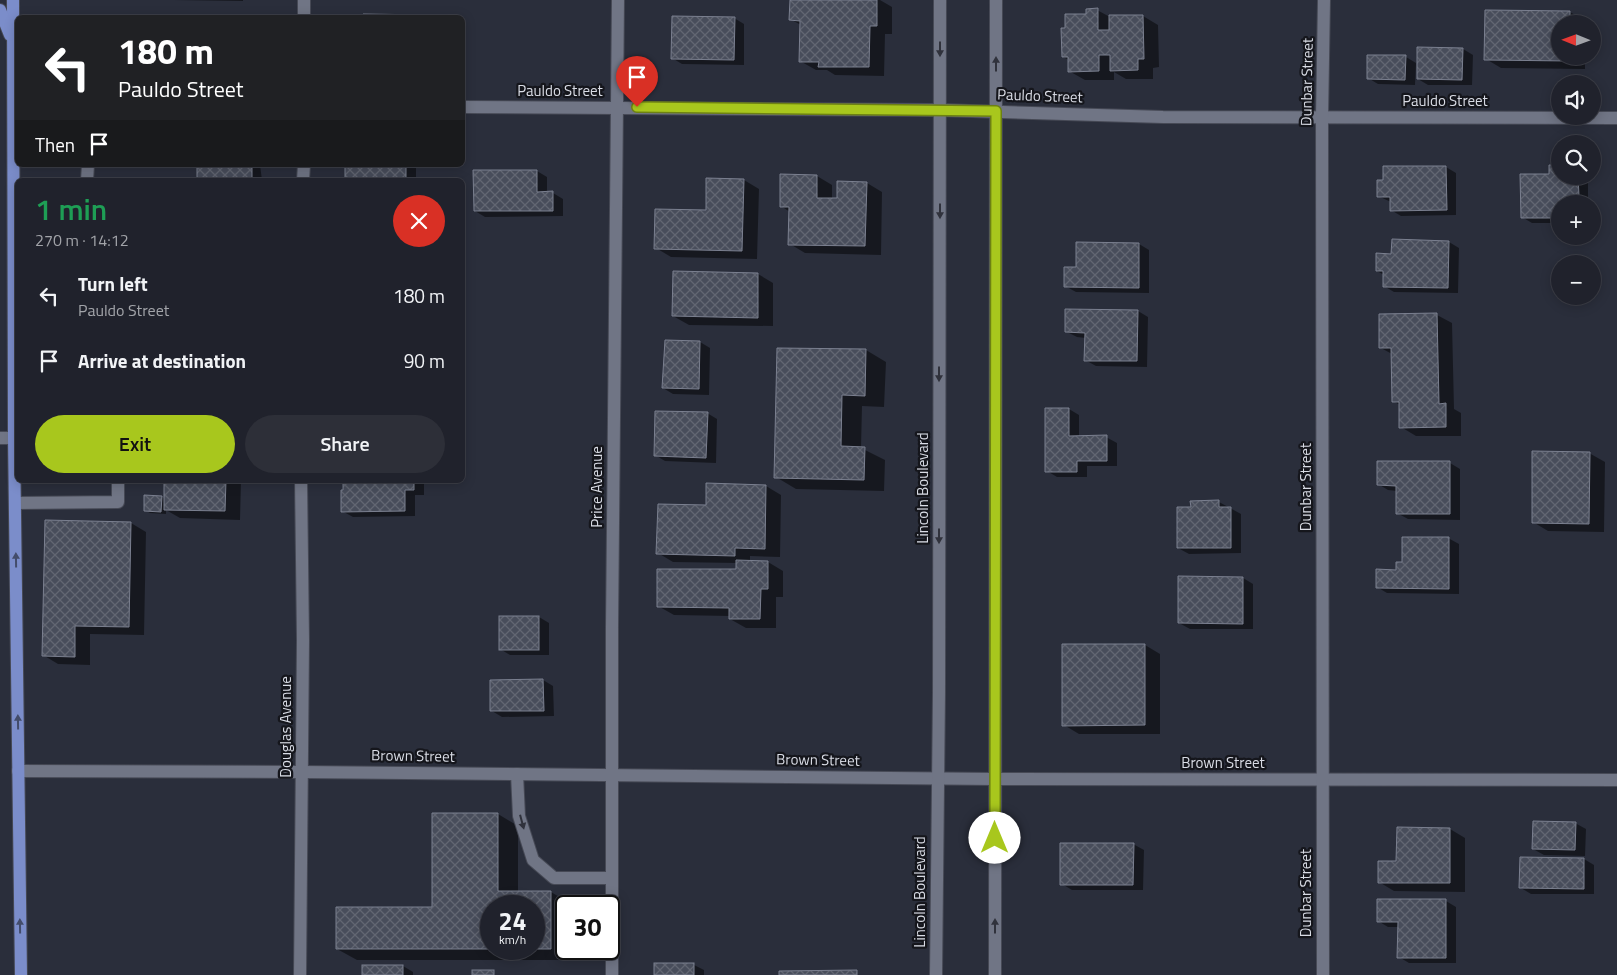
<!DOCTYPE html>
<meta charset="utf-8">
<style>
body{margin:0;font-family:"Titillium Web",sans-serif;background:#2d2f38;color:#f1f3f6;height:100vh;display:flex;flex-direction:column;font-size:19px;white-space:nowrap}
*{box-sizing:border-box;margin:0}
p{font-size:16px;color:#a2a4a9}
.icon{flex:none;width:28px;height:28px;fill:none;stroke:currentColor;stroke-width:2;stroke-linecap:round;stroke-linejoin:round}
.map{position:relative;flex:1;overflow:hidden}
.side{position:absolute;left:15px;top:178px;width:450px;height:305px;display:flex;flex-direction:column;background:#20222c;border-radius:8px;box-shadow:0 2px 12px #0003,0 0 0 1px #3d3f48}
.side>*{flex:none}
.top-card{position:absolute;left:15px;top:15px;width:450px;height:152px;border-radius:8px;box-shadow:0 2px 12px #0003,0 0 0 1px #3d3f48;background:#202124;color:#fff;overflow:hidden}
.needle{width:32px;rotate:271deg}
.fabs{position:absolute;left:1551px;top:15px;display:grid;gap:10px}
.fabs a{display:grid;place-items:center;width:50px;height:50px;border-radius:50%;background:#20222c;box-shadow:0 2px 12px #0003,0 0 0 1px #3d3f48;font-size:25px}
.speed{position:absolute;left:480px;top:895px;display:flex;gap:10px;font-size:25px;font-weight:700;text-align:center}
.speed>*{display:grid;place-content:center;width:65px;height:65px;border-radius:50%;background:#20222c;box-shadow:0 2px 12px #0003,0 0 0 1px #3d3f48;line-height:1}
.speed small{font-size:12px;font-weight:400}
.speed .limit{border:2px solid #111;border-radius:8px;background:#fff;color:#111}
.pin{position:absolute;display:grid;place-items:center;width:42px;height:42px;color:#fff;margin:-51px -21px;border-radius:50% 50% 50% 0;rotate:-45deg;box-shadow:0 0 5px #0007}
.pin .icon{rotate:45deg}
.me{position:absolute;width:55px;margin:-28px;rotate:0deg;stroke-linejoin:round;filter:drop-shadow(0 0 4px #0008)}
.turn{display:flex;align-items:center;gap:18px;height:105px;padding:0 20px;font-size:22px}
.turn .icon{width:65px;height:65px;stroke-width:2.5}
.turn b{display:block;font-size:35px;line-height:42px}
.then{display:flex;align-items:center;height:48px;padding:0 20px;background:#0003;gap:10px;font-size:19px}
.round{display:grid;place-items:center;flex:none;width:52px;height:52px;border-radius:26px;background:#2d2f38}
.head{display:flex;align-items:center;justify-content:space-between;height:85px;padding:0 20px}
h1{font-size:30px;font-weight:600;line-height:38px;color:#1e9e55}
.action{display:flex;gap:10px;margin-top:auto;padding:10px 20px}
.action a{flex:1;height:58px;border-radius:30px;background:#a8c71d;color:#111;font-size:20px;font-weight:600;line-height:58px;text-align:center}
.action a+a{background:#2d2f38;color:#f1f3f6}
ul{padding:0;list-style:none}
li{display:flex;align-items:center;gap:15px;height:65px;padding:0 20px}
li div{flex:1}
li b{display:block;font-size:19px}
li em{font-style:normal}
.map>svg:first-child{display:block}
.shadow{fill:#0007;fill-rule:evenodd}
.building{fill:url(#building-cross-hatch);stroke:#7b8090;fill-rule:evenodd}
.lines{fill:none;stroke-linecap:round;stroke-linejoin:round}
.lane-casing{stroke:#464955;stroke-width:14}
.street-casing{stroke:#464955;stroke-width:14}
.primary-casing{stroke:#464955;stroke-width:14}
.lane{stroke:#707585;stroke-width:12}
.street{stroke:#707585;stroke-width:12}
.primary{stroke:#7b8dca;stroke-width:12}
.oneway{fill:#30323c}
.oneway2{fill:#434c6a}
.route-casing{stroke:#6d8113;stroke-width:12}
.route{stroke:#a8c71d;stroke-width:9}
.labels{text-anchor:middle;stroke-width:4.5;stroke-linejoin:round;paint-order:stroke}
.street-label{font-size:15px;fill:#d9dce5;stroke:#15161c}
</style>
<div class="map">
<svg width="1617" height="975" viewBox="0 0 1617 975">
<defs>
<pattern id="building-cross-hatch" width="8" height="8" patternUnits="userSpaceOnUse" patternTransform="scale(1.25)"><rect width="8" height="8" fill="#484d5b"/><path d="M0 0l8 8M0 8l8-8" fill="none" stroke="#626672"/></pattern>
</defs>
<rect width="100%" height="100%" fill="#2a2e3b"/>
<g class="shadow">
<polygon points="173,0 243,0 243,1 174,0"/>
<polygon points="791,0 880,0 892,7 892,34 885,34 884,76 835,75 827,70 816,70 800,61 801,25 790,19"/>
<polygon points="1097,10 1110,17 1143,16 1158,25 1159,67 1153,68 1153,79 1126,79 1114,72 1114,80 1085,80 1069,71 1069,60 1063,57 1066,30"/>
<polygon points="1570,12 1585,21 1585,24 1560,24 1560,56 1585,56 1585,69 1501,68 1486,59"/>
<polygon points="734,18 744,24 744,65 682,64 672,58"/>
<polygon points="1463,49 1473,55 1472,85 1428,85 1418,79"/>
<polygon points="1406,57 1416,63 1415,85 1378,84 1368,78"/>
<polygon points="198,165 260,165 262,180 198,180"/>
<polygon points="346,165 412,165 416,168 416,180 346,180"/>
<polygon points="1560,166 1560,176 1588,176 1588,201 1581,201 1581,204 1560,204 1560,223 1532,223 1522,217 1551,175"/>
<polygon points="1385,167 1446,167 1456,173 1456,215 1401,216 1391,210 1391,202 1378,196 1384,182"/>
<polygon points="537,171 547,177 547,193 553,193 563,199 563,216 485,217 475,211"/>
<polygon points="817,176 832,185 832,200 838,200 867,183 882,192 881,255 805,253 790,244 790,212 781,206"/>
<polygon points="744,180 759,189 757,259 671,257 656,248 707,211"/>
<polygon points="1449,242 1459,248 1458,293 1394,292 1384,286 1384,275 1377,271 1393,255"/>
<polygon points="1139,244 1149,250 1149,293 1076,292 1065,286 1077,269"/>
<polygon points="758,274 773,283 773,326 689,325 673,316"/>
<polygon points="1138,311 1148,317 1147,367 1096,366 1085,360 1086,338 1077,337 1067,332"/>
<polygon points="1437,315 1452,323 1454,409 1461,413 1461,436 1416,436 1401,427 1400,405 1393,401 1392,354 1381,348"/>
<polygon points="700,342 710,348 709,395 673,394 663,388"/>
<polygon points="866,350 886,362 884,407 862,406 861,448 885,460 884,491 796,489 776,477"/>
<polygon points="1069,409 1079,415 1079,437 1106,437 1117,443 1117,466 1087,466 1087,477 1057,477 1047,471"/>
<polygon points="707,413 717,419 716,463 665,461 655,455"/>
<polygon points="1589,453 1605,462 1604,532 1548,531 1533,522"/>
<polygon points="1450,463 1460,469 1460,520 1408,519 1397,513 1397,491 1388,490 1378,484"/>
<polygon points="166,480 250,480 241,481 240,520 180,518 166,510 166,514 150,513 145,510 162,497 165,499"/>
<polygon points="343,480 420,480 424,482 424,495 415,495 415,516 353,517 342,511"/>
<polygon points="766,486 781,495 780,557 750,556 750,562 768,562 783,571 783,597 776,597 776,628 746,628 730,619 730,616 674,615 658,606 737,570 737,563 673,562 658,553 707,506"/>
<polygon points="1219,502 1241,514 1241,553 1189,554 1178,548 1192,508"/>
<polygon points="131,523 146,532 144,635 90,634 90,665 58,664 43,655"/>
<polygon points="1448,538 1459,544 1459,594 1387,593 1377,587 1403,564"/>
<polygon points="1243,578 1253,584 1253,629 1190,629 1179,623"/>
<polygon points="539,617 549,623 549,655 510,655 500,649"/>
<polygon points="1145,645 1160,654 1160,734 1079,734 1064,725"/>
<polygon points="543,680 553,686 554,716 502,717 492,711"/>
<path d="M498,814L518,826V892H551L571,904V906H566V949H571V960H357L337,949L433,908ZM491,906H534V949H491Z"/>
<polygon points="1575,823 1586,829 1585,856 1544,855 1533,849"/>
<polygon points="1450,829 1465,838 1465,892 1394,891 1379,882"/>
<polygon points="1133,844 1144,850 1143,890 1072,890 1062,884"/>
<polygon points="1584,859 1594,865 1594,894 1531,894 1521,888"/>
<polygon points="1446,901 1456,907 1456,963 1409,963 1399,957 1399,927 1388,927 1378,921"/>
<polygon points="694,965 704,970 704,975 655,975"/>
<polygon points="363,966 403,966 413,972 413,975 363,975"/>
</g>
<g class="building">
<polygon points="790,0 877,0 877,26 870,26 869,67 818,67 819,62 799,62 800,21 789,20"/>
<polygon points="1098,8 1098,30 1109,30 1109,15 1143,15 1144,59 1138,59 1138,70 1110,71 1110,55 1099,55 1099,71 1068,72 1068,57 1062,57 1061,28 1065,28 1065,14 1086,14 1086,9"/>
<polygon points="1485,10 1570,11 1570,24 1560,24 1560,56 1570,56 1569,61 1484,60"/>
<polygon points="363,14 428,15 428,18 362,18"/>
<polygon points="672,16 735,17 734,60 671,59"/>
<polygon points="1417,47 1463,48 1462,80 1417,79"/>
<polygon points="1367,55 1406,55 1405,80 1367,79"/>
<rect x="197" y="165" width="55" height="15"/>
<rect x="345" y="165" width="61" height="15"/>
<polygon points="1549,165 1560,165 1560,176 1578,176 1579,196 1571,196 1571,204 1560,204 1560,218 1521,218 1520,174 1549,174"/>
<polygon points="1383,166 1446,166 1447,210 1390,211 1390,197 1377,197 1377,180 1383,180"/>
<polygon points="473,170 537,170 537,192 553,191 553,211 474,211"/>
<polygon points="780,174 817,175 817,198 837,198 837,181 867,182 865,246 788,245 789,207 780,207"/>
<polygon points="706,178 744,179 742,251 654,249 655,209 706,210"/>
<polygon points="1392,239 1449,241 1448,288 1383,287 1383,271 1376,271 1376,253 1391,254"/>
<polygon points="1076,242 1139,243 1139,288 1064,287 1064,267 1076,267"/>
<polygon points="673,271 758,273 758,318 672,316"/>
<polygon points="1065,309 1138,310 1137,361 1084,361 1085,333 1065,332"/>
<polygon points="1437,313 1439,404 1446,403 1446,427 1399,428 1399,402 1392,402 1391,348 1379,348 1379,314"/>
<polygon points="665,340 700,341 699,389 662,388"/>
<polygon points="777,348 866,349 865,396 842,395 841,446 865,447 864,480 774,478"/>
<polygon points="1045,408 1069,408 1069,436 1107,435 1107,461 1077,461 1077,472 1045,472"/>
<polygon points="655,411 708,412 706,458 654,456"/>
<polygon points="1532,451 1590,452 1589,524 1532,523"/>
<polygon points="1377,461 1450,461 1450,514 1396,514 1396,486 1377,485"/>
<polygon points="164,480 226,480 225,511 164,510"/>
<polygon points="343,480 414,480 414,490 405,490 405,511 341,512 341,490 343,490"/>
<polygon points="706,483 766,485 765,549 735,548 735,556 656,554 658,504 706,505"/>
<polygon points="144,495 162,496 161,512 144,511"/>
<polygon points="1219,500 1219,507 1231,507 1231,548 1177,548 1177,507 1191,507 1190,501"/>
<polygon points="45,520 131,522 129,627 75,626 75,657 42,656"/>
<polygon points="1402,537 1449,537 1449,589 1376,588 1376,569 1396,570 1396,562 1402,562"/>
<polygon points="736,560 768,561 768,589 761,589 760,619 729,619 729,608 657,607 657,569 736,569"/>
<polygon points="1178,576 1243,577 1243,624 1178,623"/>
<rect x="499" y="616" width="40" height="34"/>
<polygon points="1062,644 1145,644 1145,725 1062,726"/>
<polygon points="543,679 544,711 490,711 490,680"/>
<path d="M432,813H498V891H551V949H336V907H432ZM491,906H534V949H491Z"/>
<polygon points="1533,821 1576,822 1575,850 1532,849"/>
<polygon points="1397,827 1450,828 1450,883 1378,883 1378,861 1396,861"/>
<polygon points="1060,843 1134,843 1133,885 1060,885"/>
<polygon points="1520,857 1584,858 1584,889 1519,888"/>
<polygon points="1377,899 1446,899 1446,958 1397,958 1398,922 1377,922"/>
<rect x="654" y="963" width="40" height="12"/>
<rect x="362" y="965" width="41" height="10"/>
<rect x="472" y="970" width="22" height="5"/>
<polygon points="857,970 857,975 779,975 779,971"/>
</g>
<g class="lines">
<defs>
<g id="lane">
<polyline points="87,180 88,165"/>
<polyline points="15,503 118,502 118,480"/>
<polyline points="517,774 519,816 533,860 554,878 612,878"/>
</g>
<g id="street">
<polyline points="304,0 304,18"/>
<polyline points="462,107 940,110 1163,117 1617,118"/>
<polyline points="303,180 304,165"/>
<polyline points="0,438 14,438"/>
<polyline points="18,771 302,772 995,779 1617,780"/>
<polyline points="300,975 303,640 301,480"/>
<polyline points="612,975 612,628 618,0"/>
<polyline points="936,975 939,692 940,0"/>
<polyline points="995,975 996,0"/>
<polyline points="1323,975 1322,118 1324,0"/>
</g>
<g id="primary">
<polyline points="13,0 14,438 21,975"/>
<polyline points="0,10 10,35"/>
</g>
</defs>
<use href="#lane" class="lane-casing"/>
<use href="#street" class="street-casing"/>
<use href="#primary" class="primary-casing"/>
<use href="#lane" class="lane"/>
<use href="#street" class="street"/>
<use href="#primary" class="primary"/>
</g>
<defs><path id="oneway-solid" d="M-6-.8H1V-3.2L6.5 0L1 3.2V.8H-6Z" transform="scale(1.25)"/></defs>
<g class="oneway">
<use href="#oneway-solid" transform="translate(940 49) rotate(90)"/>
<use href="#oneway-solid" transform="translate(996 64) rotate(-90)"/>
<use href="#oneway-solid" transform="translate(940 211) rotate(90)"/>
<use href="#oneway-solid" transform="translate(939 374) rotate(90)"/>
<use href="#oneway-solid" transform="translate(939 536) rotate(90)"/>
<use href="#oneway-solid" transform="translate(522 822) rotate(75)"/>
<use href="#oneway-solid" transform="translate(995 926) rotate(-90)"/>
</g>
<g class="oneway2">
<use href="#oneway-solid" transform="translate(16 560) rotate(-91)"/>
<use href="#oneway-solid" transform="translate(18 722) rotate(-91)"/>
<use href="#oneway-solid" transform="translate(20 926) rotate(-91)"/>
</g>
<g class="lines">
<defs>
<polyline id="route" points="637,107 996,111 995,838"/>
</defs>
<use href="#route" class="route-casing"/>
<use href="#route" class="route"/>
</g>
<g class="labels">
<g class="street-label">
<text transform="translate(1307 82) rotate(-89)" y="5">Dunbar Street</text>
<text x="560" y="96">Pauldo Street</text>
<text transform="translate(1040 96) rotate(2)" y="5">Pauldo Street</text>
<text x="1445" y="106">Pauldo Street</text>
<text transform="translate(597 487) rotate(-90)" y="5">Price Avenue</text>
<text transform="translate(1306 487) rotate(-90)" y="5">Dunbar Street</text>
<text transform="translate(923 488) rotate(-90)" y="5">Lincoln Boulevard</text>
<text transform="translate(286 727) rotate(-90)" y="5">Douglas Avenue</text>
<text transform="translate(413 756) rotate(1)" y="5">Brown Street</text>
<text transform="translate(818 760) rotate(1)" y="5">Brown Street</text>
<text x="1223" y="768">Brown Street</text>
<text transform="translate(920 892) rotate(-90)" y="5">Lincoln Boulevard</text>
<text transform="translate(1306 893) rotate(-90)" y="5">Dunbar Street</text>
</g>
</g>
</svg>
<div class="fabs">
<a><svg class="needle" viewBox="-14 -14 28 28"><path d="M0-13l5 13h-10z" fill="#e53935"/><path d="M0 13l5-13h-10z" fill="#a2a4a9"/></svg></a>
<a><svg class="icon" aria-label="sound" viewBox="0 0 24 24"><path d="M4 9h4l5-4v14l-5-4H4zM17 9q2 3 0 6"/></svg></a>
<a><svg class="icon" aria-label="search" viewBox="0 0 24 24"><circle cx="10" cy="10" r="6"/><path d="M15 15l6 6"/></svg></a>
<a>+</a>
<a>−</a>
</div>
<div class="speed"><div>24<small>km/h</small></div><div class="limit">30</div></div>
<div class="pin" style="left:637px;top:107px;background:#d93025"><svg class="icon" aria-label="arrive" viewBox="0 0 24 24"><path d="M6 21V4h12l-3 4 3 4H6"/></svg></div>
<svg class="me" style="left:995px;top:838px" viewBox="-20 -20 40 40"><circle r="19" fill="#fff"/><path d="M0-13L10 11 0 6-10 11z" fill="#a8c71d"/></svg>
<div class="top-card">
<div class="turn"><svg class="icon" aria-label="left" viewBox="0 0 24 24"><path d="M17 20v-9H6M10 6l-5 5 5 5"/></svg><div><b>180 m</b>Pauldo Street</div></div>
<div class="then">Then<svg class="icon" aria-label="arrive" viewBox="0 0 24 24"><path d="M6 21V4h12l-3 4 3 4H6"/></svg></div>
</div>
<section class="side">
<div class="head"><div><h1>1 min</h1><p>270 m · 14:12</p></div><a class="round" style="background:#d93025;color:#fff"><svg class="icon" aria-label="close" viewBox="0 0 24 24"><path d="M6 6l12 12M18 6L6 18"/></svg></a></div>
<ul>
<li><svg class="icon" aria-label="left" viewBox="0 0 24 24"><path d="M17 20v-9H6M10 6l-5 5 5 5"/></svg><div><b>Turn left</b><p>Pauldo Street</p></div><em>180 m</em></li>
<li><svg class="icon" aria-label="arrive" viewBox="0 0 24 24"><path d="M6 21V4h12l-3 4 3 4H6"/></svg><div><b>Arrive at destination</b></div><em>90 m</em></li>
</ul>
<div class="action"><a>Exit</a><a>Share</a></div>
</section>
</div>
